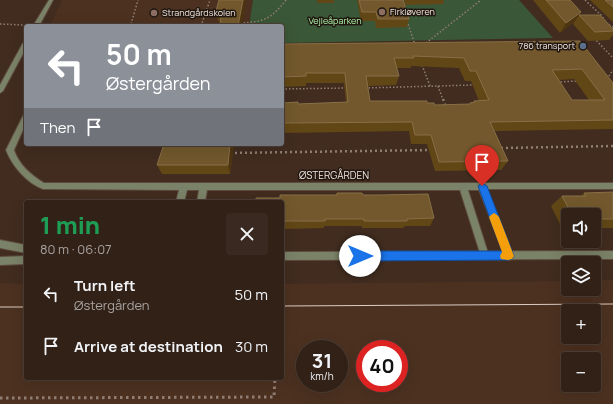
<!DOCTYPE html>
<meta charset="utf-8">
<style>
body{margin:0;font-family:Manrope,sans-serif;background:#392920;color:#f1f3f6;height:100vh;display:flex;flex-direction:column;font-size:15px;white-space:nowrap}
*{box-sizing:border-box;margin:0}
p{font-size:13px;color:#a8a3a1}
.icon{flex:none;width:22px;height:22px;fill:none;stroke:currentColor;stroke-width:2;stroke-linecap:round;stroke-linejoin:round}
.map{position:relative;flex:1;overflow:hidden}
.sheet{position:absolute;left:24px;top:200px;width:260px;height:180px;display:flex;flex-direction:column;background:#312117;border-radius:4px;box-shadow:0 4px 16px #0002,0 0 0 1px #4c3e36}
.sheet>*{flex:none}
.guide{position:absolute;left:24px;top:24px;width:260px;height:122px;border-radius:4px;box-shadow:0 4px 16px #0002,0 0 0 1px #4c3e36;background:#8c9099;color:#fff;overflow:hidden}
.controls{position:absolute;left:561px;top:208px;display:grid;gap:8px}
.controls a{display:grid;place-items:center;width:40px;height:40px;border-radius:4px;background:#312117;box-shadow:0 4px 16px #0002,0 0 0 1px #4c3e36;font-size:20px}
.speed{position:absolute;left:296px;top:340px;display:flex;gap:8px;font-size:20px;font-weight:700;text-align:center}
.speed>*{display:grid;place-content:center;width:52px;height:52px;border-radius:50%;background:#312117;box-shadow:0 4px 16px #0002,0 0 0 1px #4c3e36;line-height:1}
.speed small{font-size:10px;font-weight:400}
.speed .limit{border:6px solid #d22;background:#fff;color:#111}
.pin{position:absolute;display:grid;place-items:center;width:34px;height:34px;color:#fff;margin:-41px -17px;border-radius:50% 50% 50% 0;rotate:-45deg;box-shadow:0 0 4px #0007}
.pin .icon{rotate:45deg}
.me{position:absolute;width:44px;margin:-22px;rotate:90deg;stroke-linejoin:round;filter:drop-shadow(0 0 3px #0008)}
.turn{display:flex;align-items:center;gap:14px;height:84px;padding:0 16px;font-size:18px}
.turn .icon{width:52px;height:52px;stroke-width:2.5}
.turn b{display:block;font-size:28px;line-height:34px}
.then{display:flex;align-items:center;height:38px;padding:0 16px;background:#0003;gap:8px;font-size:15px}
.round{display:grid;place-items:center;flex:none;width:42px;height:42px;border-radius:4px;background:#392920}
.headline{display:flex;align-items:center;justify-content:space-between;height:68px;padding:0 16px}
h1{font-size:24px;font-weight:800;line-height:30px;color:#1e9e55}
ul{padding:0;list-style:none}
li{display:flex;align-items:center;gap:12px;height:52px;padding:0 16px}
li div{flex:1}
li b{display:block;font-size:15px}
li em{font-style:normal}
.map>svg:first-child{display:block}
.built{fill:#4c3120;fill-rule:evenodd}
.green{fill:#3a5737}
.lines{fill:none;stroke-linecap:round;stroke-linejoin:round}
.minor-casing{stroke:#5e4a3e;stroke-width:2}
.tertiary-casing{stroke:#5e4a3e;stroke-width:2}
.path-far2{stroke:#917e73;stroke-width:1.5;stroke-dasharray:1.5 2;stroke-linecap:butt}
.path-far1{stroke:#917e73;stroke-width:2.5;stroke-dasharray:2 3;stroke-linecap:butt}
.path{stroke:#917e73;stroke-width:3;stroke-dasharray:2.5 3.5;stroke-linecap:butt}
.minor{fill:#7a8267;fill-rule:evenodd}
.tertiary{fill:#7a8267;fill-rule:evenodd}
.tram{stroke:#dcccc3;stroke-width:1}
.wall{fill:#624716;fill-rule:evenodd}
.shaded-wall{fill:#4e3511}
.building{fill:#72582c;stroke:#876f48;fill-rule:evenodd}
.route{fill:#1a73e8;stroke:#114b97}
.slow{fill:#f59e0b}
.education-dot{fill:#8d6e63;stroke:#201711;stroke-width:1.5}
.service-dot{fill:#5c6f8a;stroke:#201711;stroke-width:1.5}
.labels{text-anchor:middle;stroke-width:3;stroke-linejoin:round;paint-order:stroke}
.far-poi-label{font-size:9px;fill:#f6e7df;stroke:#201711;text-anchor:start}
.far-park-label{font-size:9px;fill:#b1f6aa;stroke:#201711}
.street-label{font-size:10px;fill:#f6e7df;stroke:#201711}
</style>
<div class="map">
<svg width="613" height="404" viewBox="0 0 613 404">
<rect width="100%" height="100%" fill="#412c1f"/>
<g class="built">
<polygon points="62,0 253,0 249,26 50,26"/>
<path d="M594,280H613V404H0V283L26,284V378H282V284L568,281V289H594ZM568,311H594V337H568ZM305,349H339V383H305ZM365,349H399V383H365ZM568,359H594V385H568Z"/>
</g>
<polygon class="green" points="253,0 519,0 553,38 282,43 282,26 249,26"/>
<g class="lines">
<defs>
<path id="minor" d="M24,114H26V123L14,150C19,165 31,175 44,183H613V189H487L513,256L512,259L509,260L506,259L505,256L479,190H468L489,256L488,259L485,260L482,259L481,256L460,190H207L205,202H197L199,190H187L184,202H176L179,190L43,189C27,183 12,166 6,150Z"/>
<g id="tertiary">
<polygon points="49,0 53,0 39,26 33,26"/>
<polygon points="26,41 26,48 3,91 0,93 0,85 23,43"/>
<polygon points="0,240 26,245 26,253 0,248"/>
<polygon points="613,251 613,259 282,260 282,252"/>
<polygon points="26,256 26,264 0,265 0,257"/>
</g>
</defs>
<use href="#minor" class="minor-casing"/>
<use href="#tertiary" class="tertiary-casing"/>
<g class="path-far2">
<polyline points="585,0 602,16 606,23 613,27"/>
<polyline points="407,21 415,45"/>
<path d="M240,23C264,22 271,19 286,0"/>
<polyline points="0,24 23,25"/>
<polyline points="53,24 221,24 220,26"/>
<polyline points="131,24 138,0"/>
<polyline points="201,26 210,0"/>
<polyline points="594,38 613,58"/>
<polyline points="426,43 481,0"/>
<polyline points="422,65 430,86"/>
<polyline points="607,79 613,70"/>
<polyline points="557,82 578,81"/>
<polyline points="438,86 443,100"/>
<polyline points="365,88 474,85"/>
<polyline points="282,89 346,88"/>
</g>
<g class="path-far1">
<polyline points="443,99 446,107"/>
<polyline points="501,148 613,146"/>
<polyline points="230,153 431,150"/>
</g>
<polyline class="path" points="0,398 274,397 275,378"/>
<use href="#minor" class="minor"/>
<use href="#tertiary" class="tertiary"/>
<g class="tram">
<polyline points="282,306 613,304"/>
<polyline points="0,307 26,307"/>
</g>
</g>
<g class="wall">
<polygon points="219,0 242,26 220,26 221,21 218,21 216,11"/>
<rect x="317" y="0" width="17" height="3"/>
<polygon points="357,0 403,0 409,19 407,27 376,28 375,21 361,21"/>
<polygon points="404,0 444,0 443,4 405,5"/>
<polygon points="533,0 570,0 581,12 575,21 560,33"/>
<polygon points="590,0 613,0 613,22"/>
<polygon points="579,15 613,29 613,35 609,40 588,41 573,24"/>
<path d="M580,41L613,83V129L494,131L508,161L501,170L435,171L427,144H411L409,131L282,133V103L298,104L346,102L344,83H306V86L282,87V44ZM411,66L459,68L465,81H471L479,101H474L473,102L470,103L469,104L435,105L427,103L370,101L368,86L396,85L399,76L397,68H411ZM574,79L589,100H572L559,80Z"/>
<polygon points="91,144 117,144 116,146 93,147"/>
<polygon points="164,144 234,144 230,174 162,174 157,165"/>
<polygon points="613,192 613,228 594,228 594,215 568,215 568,226 561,226 551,206 562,196 581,196 584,193"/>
<polygon points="337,193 363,195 434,218 430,226 405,226 403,228 362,228 362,226 324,226 324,228 283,229 283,226 282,226 282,202 280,198 336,195"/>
</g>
<g class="shaded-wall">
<polygon points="243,0 246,0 242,26 238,26"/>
<polygon points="581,12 575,21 560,33 566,23"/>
<polygon points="230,144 234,144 230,174 228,165"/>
</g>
<g class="building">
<polygon points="219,0 243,0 238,26 224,26 224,24 220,24 222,11 216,11"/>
<polygon points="359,0 403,0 409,19 378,19 376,12 362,12"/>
<polygon points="546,0 570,0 581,12 566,23"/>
<polygon points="605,0 613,0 613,7"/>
<polygon points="579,15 600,15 613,29 613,31 595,32"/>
<path d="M580,41L613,83V120L490,122L508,161L439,162L431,135H415L412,122L282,123V103L298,102V104L348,102L345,73H306V76L282,77V44ZM413,56L464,58L470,71H476L489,100L474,101L475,102L470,103V104L435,105L434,103H427V101H370L366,76H399L394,58H414ZM582,69L605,100H572L552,70Z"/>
<polygon points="164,144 230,144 228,165 157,165"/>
<polygon points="613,192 613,219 602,219 601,216 594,216 594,215 572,215 562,196 586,196 584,193"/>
<polygon points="337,193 362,193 363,195 380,195 428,194 434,218 407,219 407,221 364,221 364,219 325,219 325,221 282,221 282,202 256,202 256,198 280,198 280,195 337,195"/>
</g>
<polygon class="route" points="482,183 487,186 514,256 512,259 508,260 360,261 356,259 355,256 356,253 360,251 502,251 478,186"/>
<polygon class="slow" points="494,213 497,215 499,217 514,256 512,259 508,260 501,259 500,256 502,252 489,217 491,215"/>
<g class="education-dot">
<circle cx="382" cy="12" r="4"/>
<circle cx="154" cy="13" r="4"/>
</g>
<circle class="service-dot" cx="583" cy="46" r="4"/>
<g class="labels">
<g class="far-poi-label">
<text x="390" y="15">Firkløveren</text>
<text x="162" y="16">Strandgårdskolen</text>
<text x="575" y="49" text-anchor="end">786 transport</text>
</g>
<g class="far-park-label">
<text x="335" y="24">Vejleåparken</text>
</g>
<g class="street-label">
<text x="334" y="179">ØSTERGÅRDEN</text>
</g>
</g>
</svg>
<div class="controls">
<a><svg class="icon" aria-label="sound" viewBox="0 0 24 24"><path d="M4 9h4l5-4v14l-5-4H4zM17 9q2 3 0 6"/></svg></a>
<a><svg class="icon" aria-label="layers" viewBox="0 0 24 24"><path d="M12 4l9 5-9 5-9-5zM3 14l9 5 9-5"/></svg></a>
<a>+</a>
<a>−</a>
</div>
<div class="speed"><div>31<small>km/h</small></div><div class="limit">40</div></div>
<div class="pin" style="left:482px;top:186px;background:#d93025"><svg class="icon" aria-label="arrive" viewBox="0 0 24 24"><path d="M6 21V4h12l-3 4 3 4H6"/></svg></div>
<svg class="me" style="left:360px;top:256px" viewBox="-20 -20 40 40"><circle r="19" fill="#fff"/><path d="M0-13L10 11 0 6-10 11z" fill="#1a73e8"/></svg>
<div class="guide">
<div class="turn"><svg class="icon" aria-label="left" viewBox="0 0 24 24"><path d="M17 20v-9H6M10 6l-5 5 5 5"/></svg><div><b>50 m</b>Østergården</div></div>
<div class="then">Then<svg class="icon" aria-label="arrive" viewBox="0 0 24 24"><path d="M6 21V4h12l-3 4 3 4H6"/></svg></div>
</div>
<section class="sheet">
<div class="headline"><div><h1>1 min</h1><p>80 m · 06:07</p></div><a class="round"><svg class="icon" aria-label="close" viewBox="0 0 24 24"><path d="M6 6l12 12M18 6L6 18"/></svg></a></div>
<ul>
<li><svg class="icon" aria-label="left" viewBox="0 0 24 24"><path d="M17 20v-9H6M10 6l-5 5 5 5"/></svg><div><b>Turn left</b><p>Østergården</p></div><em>50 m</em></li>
<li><svg class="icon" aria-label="arrive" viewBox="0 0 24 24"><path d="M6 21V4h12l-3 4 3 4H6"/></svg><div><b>Arrive at destination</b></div><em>30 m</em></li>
</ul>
</section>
</div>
